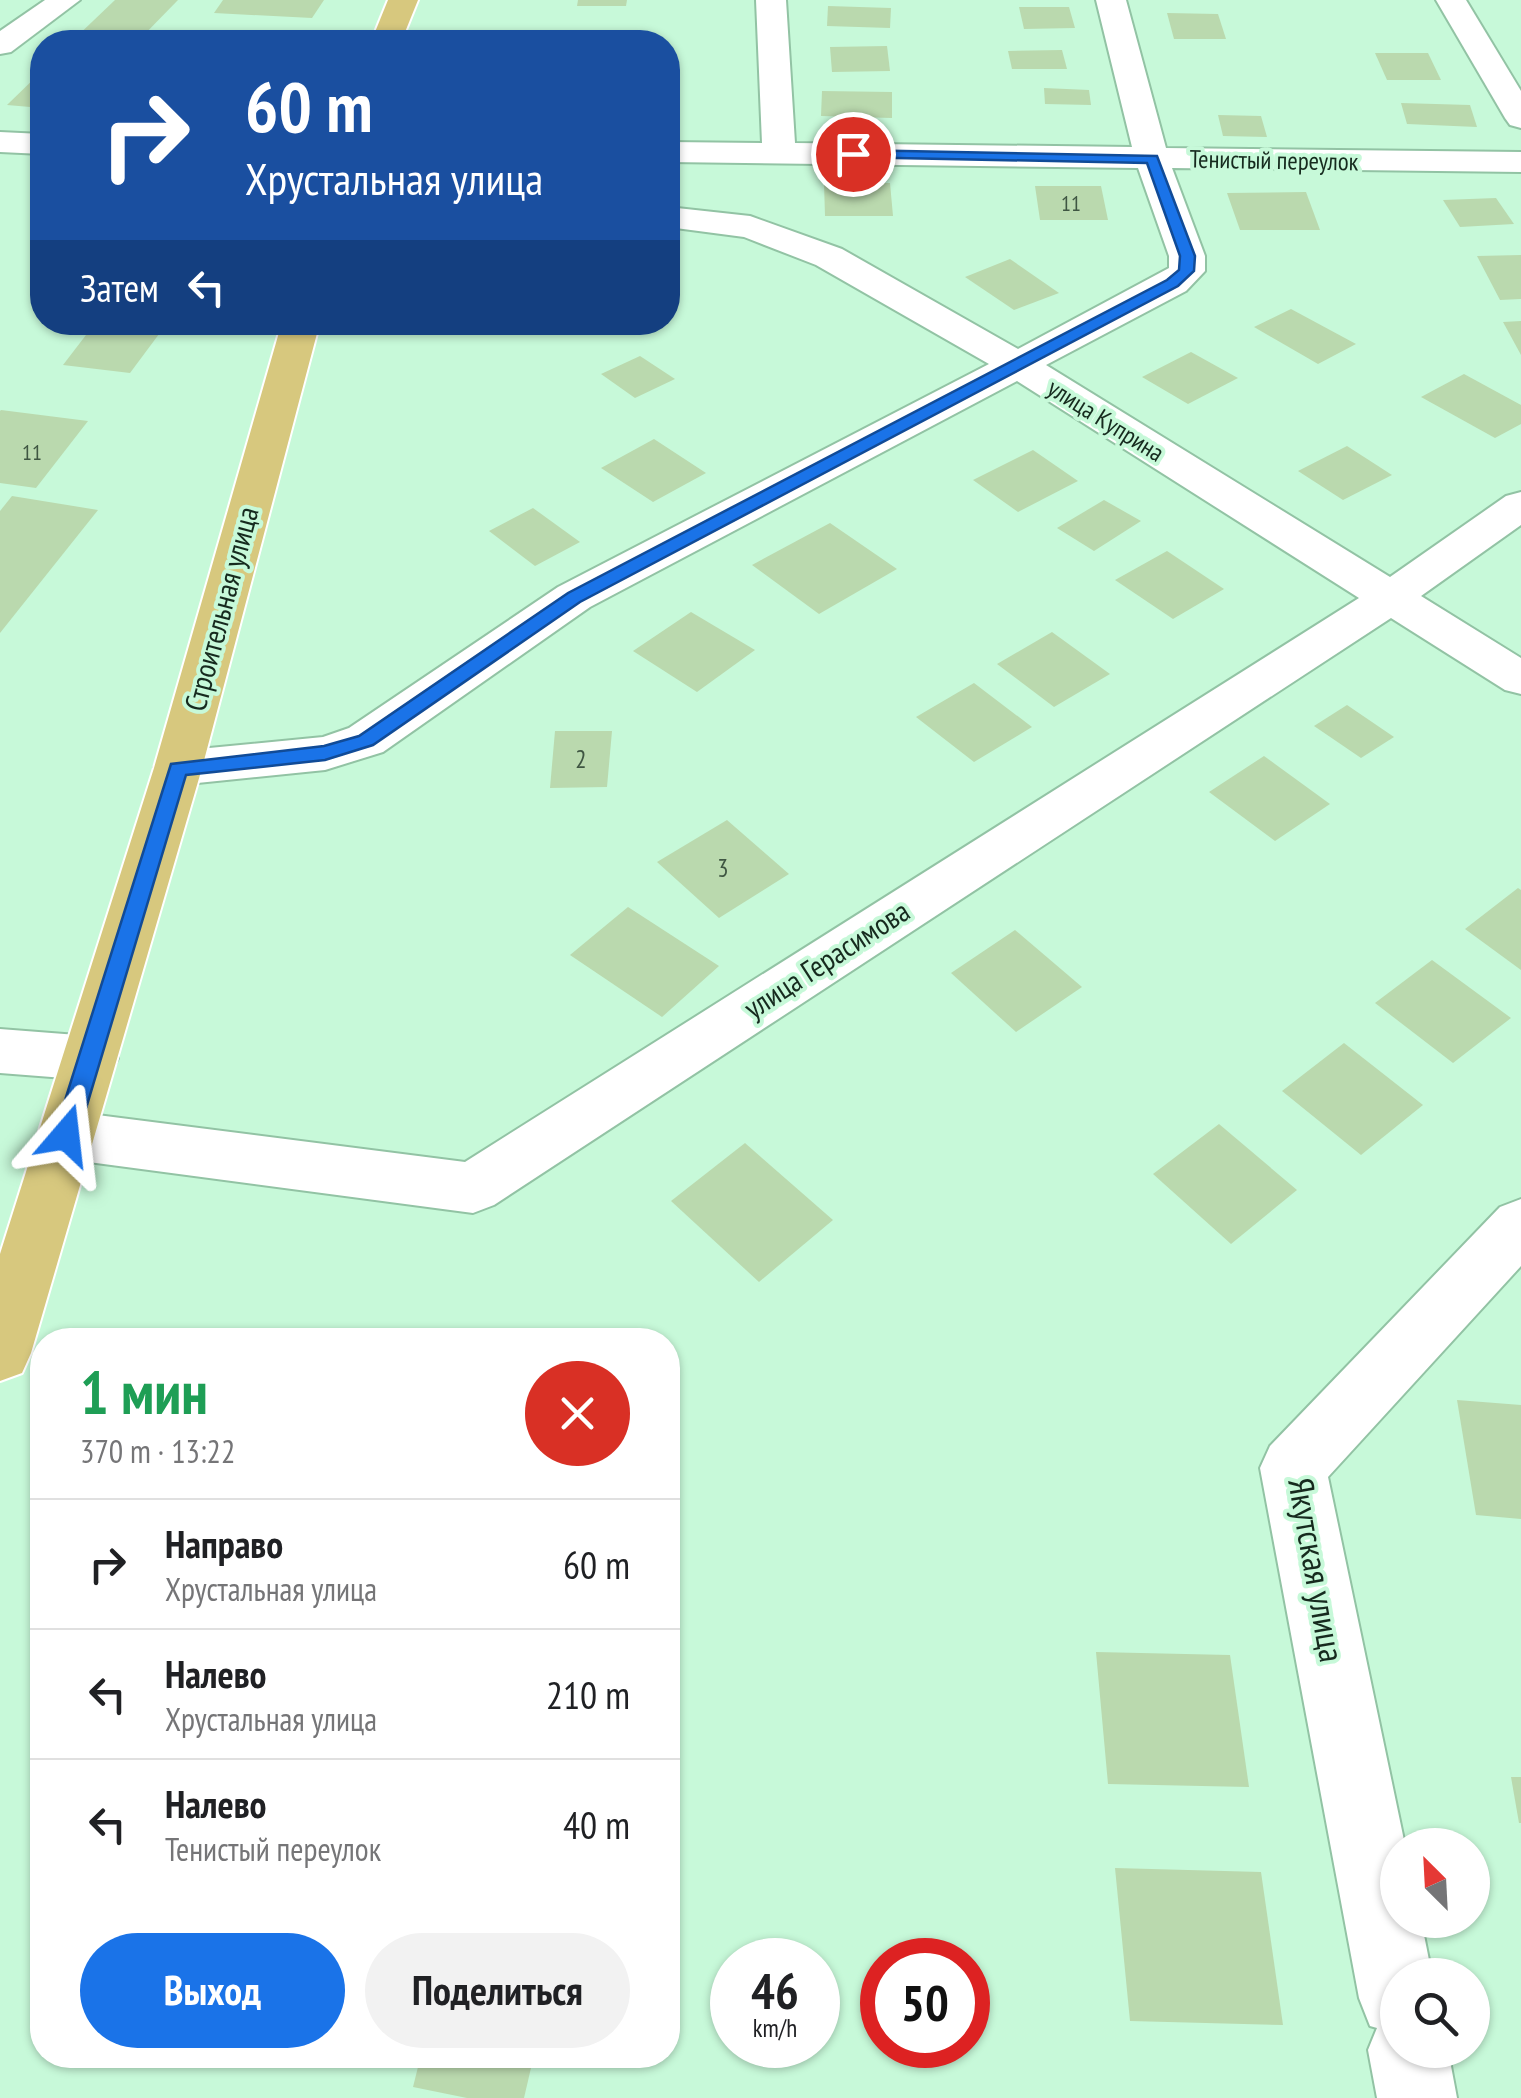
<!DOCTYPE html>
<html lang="ru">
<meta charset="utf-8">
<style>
body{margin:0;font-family:"PT Sans Narrow",sans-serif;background:#f2f2f2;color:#202124;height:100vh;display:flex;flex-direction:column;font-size:38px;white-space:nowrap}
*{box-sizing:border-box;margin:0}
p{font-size:32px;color:#757577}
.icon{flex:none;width:55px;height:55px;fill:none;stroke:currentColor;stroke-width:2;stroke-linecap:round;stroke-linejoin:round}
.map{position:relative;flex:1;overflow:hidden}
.side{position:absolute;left:30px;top:1328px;width:650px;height:740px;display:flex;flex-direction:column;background:#fff;border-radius:40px;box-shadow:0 2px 8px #0004}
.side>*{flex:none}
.guide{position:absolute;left:30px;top:30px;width:650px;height:305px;border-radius:40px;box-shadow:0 2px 8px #0004;background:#1a4fa0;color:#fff;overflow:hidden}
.needle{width:65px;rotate:336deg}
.fabs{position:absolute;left:1380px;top:1828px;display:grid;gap:20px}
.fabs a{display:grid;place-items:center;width:110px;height:110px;border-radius:50%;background:#fff;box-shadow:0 2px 8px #0004;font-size:50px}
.speed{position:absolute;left:710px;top:1938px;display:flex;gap:20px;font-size:50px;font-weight:700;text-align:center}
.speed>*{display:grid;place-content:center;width:130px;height:130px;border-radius:50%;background:#fff;box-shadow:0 2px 8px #0004;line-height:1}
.speed small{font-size:25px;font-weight:400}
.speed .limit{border:15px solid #d22;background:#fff;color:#111}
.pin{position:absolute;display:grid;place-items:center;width:85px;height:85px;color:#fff;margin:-42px;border:5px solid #fff;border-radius:50%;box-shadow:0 2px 10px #0007}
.me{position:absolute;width:110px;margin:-55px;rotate:17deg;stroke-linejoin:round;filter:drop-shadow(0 0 8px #0008)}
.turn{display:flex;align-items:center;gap:35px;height:210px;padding:0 50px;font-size:45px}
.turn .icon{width:130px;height:130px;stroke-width:2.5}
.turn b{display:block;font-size:70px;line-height:85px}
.then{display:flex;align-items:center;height:95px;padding:0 50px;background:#0003;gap:20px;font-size:38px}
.round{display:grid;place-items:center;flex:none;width:105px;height:105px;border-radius:52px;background:#f2f2f2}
.headline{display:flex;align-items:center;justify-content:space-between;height:170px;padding:0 50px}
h1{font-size:60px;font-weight:600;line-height:75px;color:#1e9e55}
.cta{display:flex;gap:20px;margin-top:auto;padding:20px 50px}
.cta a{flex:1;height:115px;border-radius:60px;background:#1a73e8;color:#fff;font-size:40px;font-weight:600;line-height:115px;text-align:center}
.cta a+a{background:#f2f2f2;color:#202124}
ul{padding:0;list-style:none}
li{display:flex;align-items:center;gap:30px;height:130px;padding:0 50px;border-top:2px solid #e0e0e0}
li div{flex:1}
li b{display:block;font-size:38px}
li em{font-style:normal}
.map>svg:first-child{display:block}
.building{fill:#bad9ae}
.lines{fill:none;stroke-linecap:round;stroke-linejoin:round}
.minor-casing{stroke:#92c3a4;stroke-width:4}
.major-casing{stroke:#fff;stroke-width:4}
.minor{fill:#fff;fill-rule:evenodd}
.major{fill:#d7c87e;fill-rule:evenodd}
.route{fill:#1a73e8;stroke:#114b97;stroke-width:2.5}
.labels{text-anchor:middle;stroke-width:8;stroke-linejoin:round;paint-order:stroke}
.far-number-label{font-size:22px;fill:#3f5642}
.far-street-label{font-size:25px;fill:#162a1e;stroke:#c7f9d9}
.number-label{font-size:25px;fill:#3f5642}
.street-label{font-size:30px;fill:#162a1e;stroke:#c7f9d9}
.near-street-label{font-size:35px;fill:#162a1e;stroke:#c7f9d9}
</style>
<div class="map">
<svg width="1521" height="2098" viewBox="0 0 1521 2098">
<rect width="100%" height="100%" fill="#c7f9d9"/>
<g class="building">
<polygon points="115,0 178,0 137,42 71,42"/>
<polygon points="223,0 324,0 312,18 214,13"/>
<polygon points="578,0 627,0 626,6 577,6"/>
<polygon points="828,6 891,8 890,28 827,26"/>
<polygon points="1019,7 1069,7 1075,28 1024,29"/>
<polygon points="1167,13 1218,14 1226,39 1174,39"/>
<polygon points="887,46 890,71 832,72 830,47"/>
<polygon points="1062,50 1067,69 1012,69 1008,51"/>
<polygon points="1375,53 1428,53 1441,80 1387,80"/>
<polygon points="42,71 42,108 7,105"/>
<polygon points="1044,88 1089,90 1091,105 1045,104"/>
<polygon points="822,91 892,92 892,118 821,116"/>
<polygon points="1401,103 1470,105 1477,127 1407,124"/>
<polygon points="1218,115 1261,116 1267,137 1223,136"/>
<polygon points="824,183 890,183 893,216 825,216"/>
<polygon points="1035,186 1101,186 1108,220 1040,220"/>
<polygon points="1306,192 1320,230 1240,230 1227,193"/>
<polygon points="1496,198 1514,224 1460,227 1443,200"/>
<polygon points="1521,255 1521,299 1500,300 1477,256"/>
<polygon points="1010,259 1059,293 1014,310 965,277"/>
<polygon points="1291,309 1356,344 1318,364 1254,327"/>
<polygon points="1521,321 1521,355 1503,322"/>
<polygon points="96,322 168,322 130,373 63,365"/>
<polygon points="1191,352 1238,378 1188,404 1142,377"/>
<polygon points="640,356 675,379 635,398 601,374"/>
<polygon points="1464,374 1521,405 1521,424 1495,438 1421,397"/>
<polygon points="0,411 1,410 88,421 36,488 0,483"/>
<polygon points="654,439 706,473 653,502 601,468"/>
<polygon points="1347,446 1392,475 1343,500 1298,471"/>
<polygon points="1033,450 1078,481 1018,512 973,480"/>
<polygon points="12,496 98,510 0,633 0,511"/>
<polygon points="1104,500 1141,521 1094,551 1057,528"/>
<polygon points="533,508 580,542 535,566 489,531"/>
<polygon points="830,523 897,569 819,614 752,565"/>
<polygon points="1167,551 1224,589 1173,619 1115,580"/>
<polygon points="691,612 755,650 697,692 633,651"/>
<polygon points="1052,632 1110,674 1054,707 997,664"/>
<polygon points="974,683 1032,727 974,762 916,717"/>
<polygon points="1347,705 1394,737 1361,758 1314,726"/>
<polygon points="555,731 612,731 607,787 550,788"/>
<polygon points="1264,756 1330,804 1275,841 1209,792"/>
<polygon points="727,820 789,874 719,918 657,862"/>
<polygon points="1518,888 1521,890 1521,970 1465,929"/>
<polygon points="628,907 719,966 662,1017 570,955"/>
<polygon points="1015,930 1082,987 1016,1032 951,973"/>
<polygon points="1432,960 1511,1018 1453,1063 1375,1003"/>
<polygon points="1344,1043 1423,1105 1361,1155 1282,1091"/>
<polygon points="1219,1124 1297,1190 1231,1244 1153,1174"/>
<polygon points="745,1143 833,1220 759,1282 671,1201"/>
<polygon points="1457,1400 1521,1405 1521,1519 1476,1515"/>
<polygon points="1096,1652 1230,1655 1249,1787 1108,1784"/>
<polygon points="1511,1777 1521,1777 1521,1823 1519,1823"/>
<polygon points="1115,1868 1261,1872 1283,2025 1130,2021"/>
<polygon points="421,2055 534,2055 524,2098 467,2098 413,2087"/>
</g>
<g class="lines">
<defs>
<g id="minor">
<polygon points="45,0 80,0 11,52 0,54 0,31"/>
<polygon points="756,0 786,0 795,143 1132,147 1096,0 1126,0 1166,148 1521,152 1521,172 1172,168 1205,256 1205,271 1186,291 1046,365 1390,577 1506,496 1521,492 1521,525 1421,596 1521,658 1521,694 1505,690 1391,618 494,1205 473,1213 66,1159 46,1152 37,1135 46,1118 66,1111 465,1162 1359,598 1017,381 590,607 383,752 325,770 178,785 161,780 154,768 161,756 178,751 323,737 349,728 558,587 989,364 816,265 744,237 668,227 668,207 750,216 842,249 1018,349 1169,268 1169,256 1138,168 668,162 668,142 762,143"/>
<polygon points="1436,0 1466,0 1521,91 1521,128 1510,125 1505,118"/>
<polygon points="0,132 42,134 42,154 0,152"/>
<polygon points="0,1029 90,1036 110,1042 118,1058 110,1074 90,1080 0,1073"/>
<polygon points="1521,1199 1521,1266 1328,1477 1405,1845 1398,1845 1398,1920 1421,1920 1432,1975 1398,1975 1398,2050 1448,2050 1457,2098 1377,2098 1368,2050 1377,2028 1370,2026 1359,1998 1260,1468 1270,1446 1500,1207"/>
</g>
<g id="major">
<polygon points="388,0 418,0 401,42 371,42"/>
<polygon points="282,322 320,322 202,768 31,1353 22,1373 0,1381 0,1254 154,768"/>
</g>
</defs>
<use href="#minor" class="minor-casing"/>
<use href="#major" class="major-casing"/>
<use href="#minor" class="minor"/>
<use href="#major" class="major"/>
</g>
<polygon class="route" points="853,150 1157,156 1195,256 1194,271 1178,286 580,602 373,745 325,760 186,775 78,1135 75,1142 58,1142 54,1135 171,764 324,746 359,736 568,593 1167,280 1179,270 1180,256 1147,163 848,157 848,151"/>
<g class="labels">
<g class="far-number-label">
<text x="1071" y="211">11</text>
<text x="32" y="460">11</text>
</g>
<g class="far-street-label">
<text transform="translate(1274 160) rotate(1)" y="9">Тенистый переулок</text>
<text transform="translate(1106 420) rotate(32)" y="9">улица Куприна</text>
</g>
<g class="number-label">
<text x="581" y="768">2</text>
<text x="723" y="877">3</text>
</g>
<g class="street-label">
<text transform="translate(222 609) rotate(-75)" y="10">Строительная улица</text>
<text transform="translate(827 960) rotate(-33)" y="10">улица Герасимова</text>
</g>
<g class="near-street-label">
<text transform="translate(1316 1570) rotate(80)" y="12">Якутская улица</text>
</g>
</g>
</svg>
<div class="fabs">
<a><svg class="needle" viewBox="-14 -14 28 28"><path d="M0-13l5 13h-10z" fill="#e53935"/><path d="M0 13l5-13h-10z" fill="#757577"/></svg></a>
<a><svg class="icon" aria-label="search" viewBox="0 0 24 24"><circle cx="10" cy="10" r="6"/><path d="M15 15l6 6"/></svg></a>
</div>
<div class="speed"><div>46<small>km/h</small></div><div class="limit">50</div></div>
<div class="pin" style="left:853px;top:154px;background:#d93025"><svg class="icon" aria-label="arrive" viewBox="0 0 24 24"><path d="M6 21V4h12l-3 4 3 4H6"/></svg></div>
<svg class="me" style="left:66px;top:1135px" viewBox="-20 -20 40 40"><path d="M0-17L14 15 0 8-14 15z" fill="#1a73e8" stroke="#fff" stroke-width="4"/></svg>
<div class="guide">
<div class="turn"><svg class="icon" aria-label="right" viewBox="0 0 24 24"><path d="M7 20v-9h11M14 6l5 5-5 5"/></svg><div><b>60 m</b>Хрустальная улица</div></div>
<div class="then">Затем<svg class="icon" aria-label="left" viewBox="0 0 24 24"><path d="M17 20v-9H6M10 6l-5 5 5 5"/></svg></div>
</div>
<section class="side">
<div class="headline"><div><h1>1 мин</h1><p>370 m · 13:22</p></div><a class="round" style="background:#d93025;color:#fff"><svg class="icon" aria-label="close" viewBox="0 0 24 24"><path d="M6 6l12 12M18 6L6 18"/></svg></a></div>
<ul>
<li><svg class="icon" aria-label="right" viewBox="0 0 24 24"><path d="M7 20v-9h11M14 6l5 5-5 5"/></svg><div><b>Направо</b><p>Хрустальная улица</p></div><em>60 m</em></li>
<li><svg class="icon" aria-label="left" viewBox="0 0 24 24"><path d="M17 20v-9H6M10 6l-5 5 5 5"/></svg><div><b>Налево</b><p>Хрустальная улица</p></div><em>210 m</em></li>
<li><svg class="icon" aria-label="left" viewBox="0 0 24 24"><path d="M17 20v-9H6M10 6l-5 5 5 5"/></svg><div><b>Налево</b><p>Тенистый переулок</p></div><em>40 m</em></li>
</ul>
<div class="cta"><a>Выход</a><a>Поделиться</a></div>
</section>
</div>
